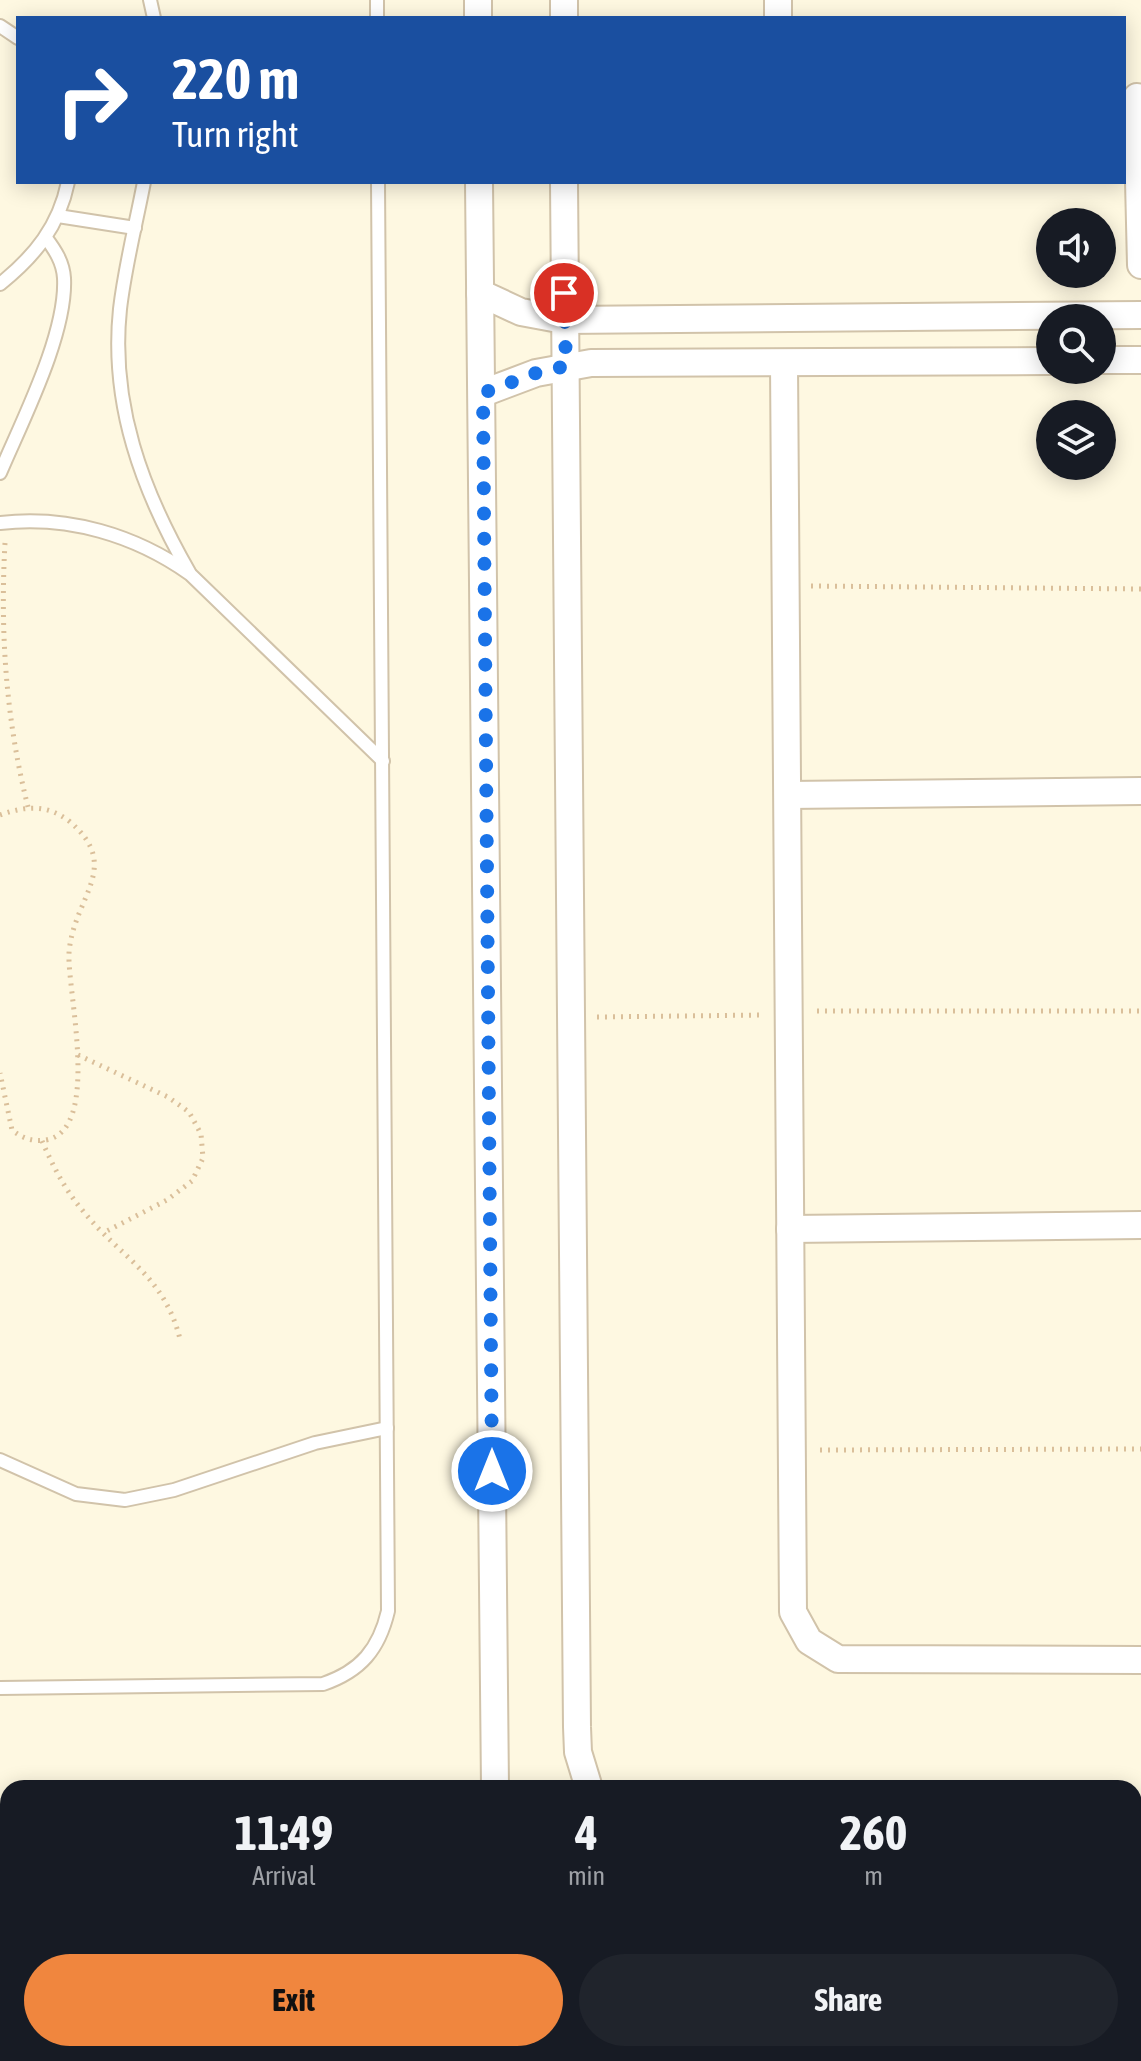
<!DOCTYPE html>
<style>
body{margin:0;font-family:"Asap Condensed",sans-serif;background:#20242c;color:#f1f3f6;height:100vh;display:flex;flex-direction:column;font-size:30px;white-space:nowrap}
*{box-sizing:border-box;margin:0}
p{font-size:26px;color:#9ea1a6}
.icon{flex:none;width:44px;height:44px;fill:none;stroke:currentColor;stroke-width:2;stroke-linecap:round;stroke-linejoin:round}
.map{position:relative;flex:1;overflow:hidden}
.panel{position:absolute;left:0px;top:1780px;width:1142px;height:282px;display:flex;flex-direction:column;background:#171b24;border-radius:24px 24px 0 0;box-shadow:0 4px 20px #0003}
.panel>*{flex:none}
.banner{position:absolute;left:16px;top:16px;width:1110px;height:168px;border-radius:0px;box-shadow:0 4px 20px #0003;background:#1a4fa0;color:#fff;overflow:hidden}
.buttons{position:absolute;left:1036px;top:208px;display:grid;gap:16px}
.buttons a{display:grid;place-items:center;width:80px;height:80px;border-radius:50%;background:#171b24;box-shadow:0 4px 20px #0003;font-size:40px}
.pin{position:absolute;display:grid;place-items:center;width:68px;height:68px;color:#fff;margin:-34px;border:4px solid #fff;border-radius:50%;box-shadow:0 2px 8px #0007}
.me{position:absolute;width:88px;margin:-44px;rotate:0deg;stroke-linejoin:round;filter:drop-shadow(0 0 6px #0008)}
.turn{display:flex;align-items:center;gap:28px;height:168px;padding:0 24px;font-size:36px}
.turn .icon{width:104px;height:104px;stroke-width:2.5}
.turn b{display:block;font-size:56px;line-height:68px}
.eta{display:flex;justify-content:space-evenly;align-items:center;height:136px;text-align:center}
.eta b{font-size:48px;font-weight:700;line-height:56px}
.primary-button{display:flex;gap:16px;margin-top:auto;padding:16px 24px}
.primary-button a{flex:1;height:92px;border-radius:48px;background:#f0863e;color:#111;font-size:32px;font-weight:700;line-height:92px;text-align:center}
.primary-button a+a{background:#20242c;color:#f1f3f6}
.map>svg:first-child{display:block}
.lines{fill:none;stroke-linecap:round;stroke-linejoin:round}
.lane-casing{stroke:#d1c3aa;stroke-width:16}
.street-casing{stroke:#d1c3aa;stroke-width:30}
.secondary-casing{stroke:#d3c2a4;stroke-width:40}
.path{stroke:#dabf9a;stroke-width:5;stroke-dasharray:2 6;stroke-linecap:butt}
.lane{stroke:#fff;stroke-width:12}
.street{stroke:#fff;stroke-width:26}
.secondary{stroke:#fff;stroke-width:36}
.route{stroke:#1a73e8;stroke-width:14;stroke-dasharray:0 25.2}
</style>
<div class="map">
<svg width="1141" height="2061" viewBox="0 0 1141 2061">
<rect width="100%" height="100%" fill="#fef8e1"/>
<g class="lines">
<defs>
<g id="lane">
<polyline points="150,0 154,18"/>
<polyline points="377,0 377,18"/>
<polyline points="0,26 18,38"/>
<path d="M144,182C136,224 125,266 120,309C110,404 142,490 189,572"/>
<polyline points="58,216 135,228"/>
<path d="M0,284C35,256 59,226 68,182"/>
<path d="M0,473C22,421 67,334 64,278C63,262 55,250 46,238"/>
<path d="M0,523C68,515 135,535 190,574L383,761"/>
<polyline points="0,1460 76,1494 125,1500 174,1490 315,1443 387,1428"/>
<path d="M0,1688L323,1684C361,1671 379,1649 388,1611L378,182"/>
</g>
<g id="street">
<polyline points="564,0 564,18"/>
<polyline points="478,18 478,0"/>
<polyline points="778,18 778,0"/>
<polyline points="1137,97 1141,265"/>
<polyline points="479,182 495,1788"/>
<polyline points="564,182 577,1727 578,1752 589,1788"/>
<polyline points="480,293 521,312 564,320 1141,315"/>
<polyline points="1102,360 1141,360"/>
<polyline points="784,364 793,1612 809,1641 838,1659 1141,1660"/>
<polyline points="483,393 536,373 591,363 1050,361"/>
<polyline points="788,795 1141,791"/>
<polyline points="790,1229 1141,1225"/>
<polyline points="1134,1868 1141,1868"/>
<polyline points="0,1942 8,1942"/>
</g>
<g id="secondary">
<polyline points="1134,2005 1141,2005"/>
<polyline points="0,2013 8,2013"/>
</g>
</defs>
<use href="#lane" class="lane-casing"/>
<use href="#street" class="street-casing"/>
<use href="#secondary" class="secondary-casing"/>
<g class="path">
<path d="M5,543C0,633 6,720 28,807"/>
<polyline points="811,586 1141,589"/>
<path d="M0,815C25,806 47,804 69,821C124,867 73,897 69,953C67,991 102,1130 46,1140C32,1142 22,1138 12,1130L0,1073"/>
<polyline points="817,1011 1141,1011"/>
<polyline points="597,1017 763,1015"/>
<polyline points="78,1055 168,1097 189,1112 201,1134 203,1158 192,1181 167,1200 103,1233"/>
<path d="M42,1141C53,1166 65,1190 83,1211C121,1258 164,1275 180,1339"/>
<polyline points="820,1450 1141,1449"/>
<polyline points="0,1822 8,1822"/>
<polyline points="1134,1903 1141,1903"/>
</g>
<use href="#lane" class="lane"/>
<use href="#street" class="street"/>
<use href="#secondary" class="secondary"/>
</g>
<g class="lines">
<polyline class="route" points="492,1471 483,393 536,373 566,366 564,293"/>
</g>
</svg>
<div class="buttons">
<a><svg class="icon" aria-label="sound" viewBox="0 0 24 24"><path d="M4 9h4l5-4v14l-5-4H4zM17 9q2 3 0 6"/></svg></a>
<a><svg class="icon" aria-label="search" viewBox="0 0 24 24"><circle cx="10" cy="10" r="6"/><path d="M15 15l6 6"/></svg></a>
<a><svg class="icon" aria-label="layers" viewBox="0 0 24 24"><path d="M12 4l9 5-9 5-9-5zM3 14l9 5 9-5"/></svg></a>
</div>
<div class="pin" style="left:564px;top:293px;background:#d93025"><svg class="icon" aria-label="arrive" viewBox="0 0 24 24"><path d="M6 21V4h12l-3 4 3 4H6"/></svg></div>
<svg class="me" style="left:492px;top:1471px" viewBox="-20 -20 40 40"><circle r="17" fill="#1a73e8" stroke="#fff" stroke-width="3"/><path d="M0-11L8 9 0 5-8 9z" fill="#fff"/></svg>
<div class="banner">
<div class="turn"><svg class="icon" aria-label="right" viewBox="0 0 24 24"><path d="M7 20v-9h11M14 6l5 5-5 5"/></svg><div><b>220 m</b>Turn right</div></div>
</div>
<section class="panel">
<div class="eta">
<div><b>11:49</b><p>Arrival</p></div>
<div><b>4</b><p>min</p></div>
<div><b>260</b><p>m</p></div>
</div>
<div class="primary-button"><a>Exit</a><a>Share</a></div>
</section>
</div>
